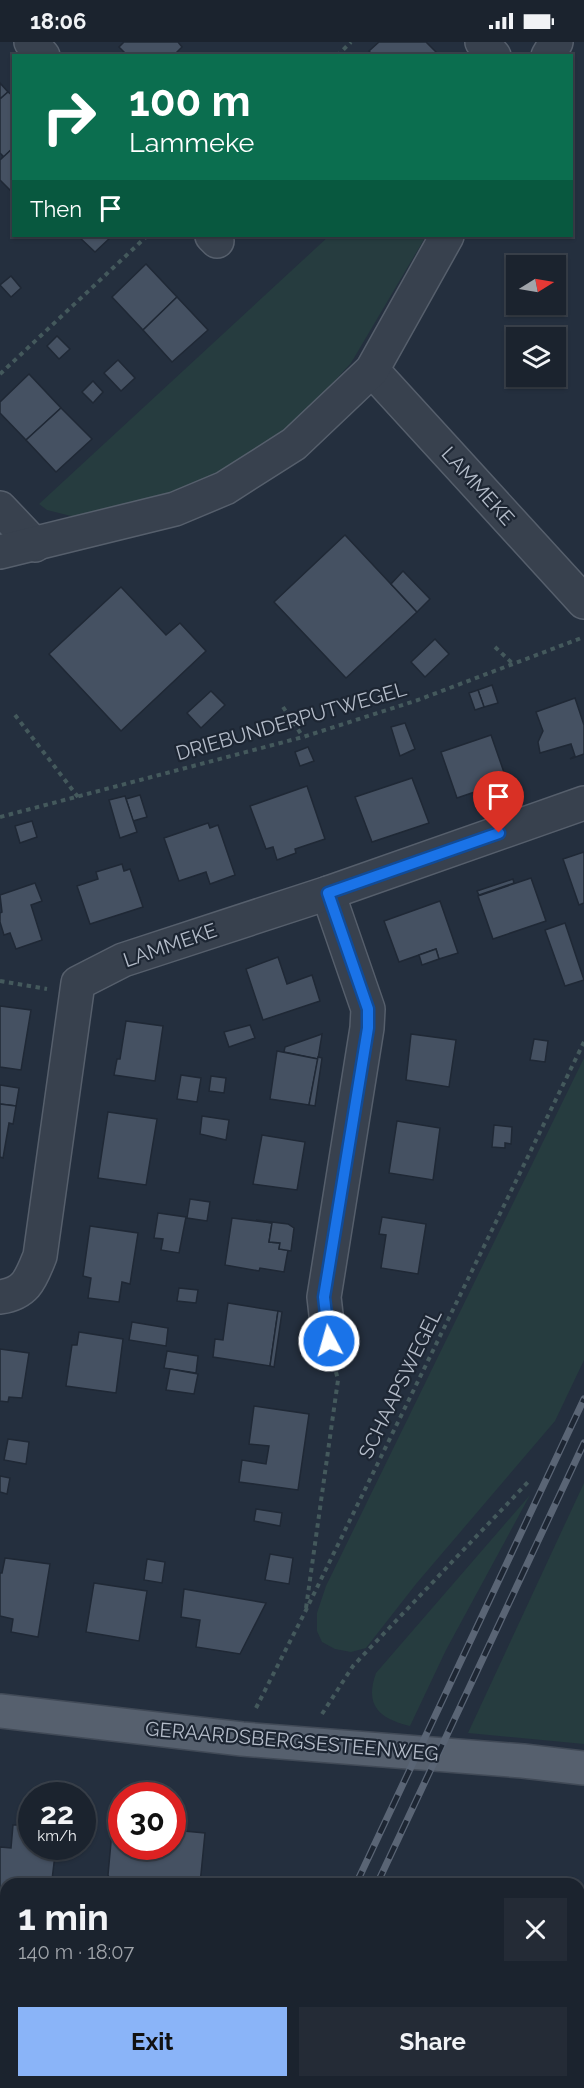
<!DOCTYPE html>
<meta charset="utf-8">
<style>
body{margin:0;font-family:Raleway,sans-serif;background:#242b36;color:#f1f3f6;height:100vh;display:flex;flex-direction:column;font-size:22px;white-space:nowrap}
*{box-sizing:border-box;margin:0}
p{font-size:20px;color:#a0a4aa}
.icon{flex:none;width:33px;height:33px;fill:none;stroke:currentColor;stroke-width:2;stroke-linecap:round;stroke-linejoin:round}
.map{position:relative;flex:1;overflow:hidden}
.details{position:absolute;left:0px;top:1836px;width:585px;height:210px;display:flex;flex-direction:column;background:#1b232e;border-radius:18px 18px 0 0;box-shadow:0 2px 4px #0004,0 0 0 2px #39404a}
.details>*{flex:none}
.guide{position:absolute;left:12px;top:12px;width:561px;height:183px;border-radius:0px;box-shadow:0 2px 4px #0004,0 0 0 2px #39404a;background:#0b6e4f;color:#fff;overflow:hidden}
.needle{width:39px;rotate:79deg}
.controls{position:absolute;left:506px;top:213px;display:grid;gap:12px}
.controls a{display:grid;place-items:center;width:60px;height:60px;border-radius:0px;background:#1b232e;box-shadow:0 2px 4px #0004,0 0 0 2px #39404a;font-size:30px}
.speed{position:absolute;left:18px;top:1740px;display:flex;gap:12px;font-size:30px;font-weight:700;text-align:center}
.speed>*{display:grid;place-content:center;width:78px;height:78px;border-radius:50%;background:#1b232e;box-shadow:0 2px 4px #0004,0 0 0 2px #39404a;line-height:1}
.speed small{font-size:15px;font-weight:400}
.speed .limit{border:9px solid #d22;background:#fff;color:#111}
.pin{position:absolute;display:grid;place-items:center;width:51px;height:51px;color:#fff;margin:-62px -26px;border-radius:50% 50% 50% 0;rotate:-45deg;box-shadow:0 0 6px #0007}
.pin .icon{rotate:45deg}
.me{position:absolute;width:66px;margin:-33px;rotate:354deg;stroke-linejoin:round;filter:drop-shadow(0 0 4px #0008)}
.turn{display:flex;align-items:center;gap:21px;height:126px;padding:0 18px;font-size:27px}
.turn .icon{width:78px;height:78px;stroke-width:2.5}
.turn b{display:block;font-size:42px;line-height:51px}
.then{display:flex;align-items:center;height:57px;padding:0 18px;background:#0003;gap:12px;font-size:22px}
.round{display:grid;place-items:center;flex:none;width:63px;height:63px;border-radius:0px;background:#242b36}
.headline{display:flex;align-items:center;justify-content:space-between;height:102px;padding:0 18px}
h1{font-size:36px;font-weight:700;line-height:45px}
.primary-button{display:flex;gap:12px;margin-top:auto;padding:12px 18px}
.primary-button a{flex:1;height:69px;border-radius:0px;background:#8ab4f8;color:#111;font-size:24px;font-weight:700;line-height:69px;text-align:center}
.primary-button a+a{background:#242b36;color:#f1f3f6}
.status{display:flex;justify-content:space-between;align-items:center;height:42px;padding:0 30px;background:#1b232e;direction:ltr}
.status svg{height:16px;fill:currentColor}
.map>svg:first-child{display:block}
.green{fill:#263c3f}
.building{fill:#455162;stroke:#1f2835;stroke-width:1.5}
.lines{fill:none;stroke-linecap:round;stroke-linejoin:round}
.minor-casing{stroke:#565f6c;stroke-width:36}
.major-casing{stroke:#414a57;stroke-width:36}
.path{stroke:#44595c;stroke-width:4;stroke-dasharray:4.5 4.5;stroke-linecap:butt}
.minor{stroke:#38414e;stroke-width:33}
.major{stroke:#56606e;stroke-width:33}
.rail-casing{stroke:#5a6575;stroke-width:7}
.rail{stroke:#1d2633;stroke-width:4.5;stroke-dasharray:14;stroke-linecap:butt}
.route-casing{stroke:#114b97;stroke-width:15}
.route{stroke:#1a73e8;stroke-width:10}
.labels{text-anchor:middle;stroke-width:4.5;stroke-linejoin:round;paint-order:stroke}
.street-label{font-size:20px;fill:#b4bcc9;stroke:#1d2633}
</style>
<div class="status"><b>18:06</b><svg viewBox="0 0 49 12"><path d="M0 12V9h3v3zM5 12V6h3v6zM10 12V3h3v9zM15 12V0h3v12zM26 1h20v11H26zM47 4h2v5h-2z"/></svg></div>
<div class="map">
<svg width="584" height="2046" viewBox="0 0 584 2046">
<rect width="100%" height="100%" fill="#242f3e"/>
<g class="green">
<polygon points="329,194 426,194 351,321 310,366 266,406 215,435 169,454 79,476 47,468 39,462"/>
<polygon points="584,1016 584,1318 555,1379 416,1542 366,1606 351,1610 335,1607 322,1600 317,1589 317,1571 326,1544"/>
<polygon points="584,1441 584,1702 468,1691"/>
<path d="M530,1453L446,1608L410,1684C380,1677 364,1664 376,1631Z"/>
<polygon points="6,1937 6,1985 0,1987 0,1939"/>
<polygon points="66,2040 242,2040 239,2046 45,2046"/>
<polygon points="315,2040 376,2040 373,2046 312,2046"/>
</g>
<g class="building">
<polygon points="124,0 178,0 182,5 173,14 128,14 119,5"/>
<polygon points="379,0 426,0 436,10 432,14 374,14 369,9"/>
<polygon points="0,41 8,50 0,57"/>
<polygon points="8,50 14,55 14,105 4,115 0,111 0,57"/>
<polygon points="14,105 14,152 0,138 0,118"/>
<polygon points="78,194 112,194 95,210"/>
<polygon points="146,222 177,255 143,288 112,255"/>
<polygon points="11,234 21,246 11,255 0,243"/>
<polygon points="177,255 208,288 172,320 143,288"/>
<polygon points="57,294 70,307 59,317 47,304"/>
<polygon points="118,318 135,336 121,349 104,331"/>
<polygon points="29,332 61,366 26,398 0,371 0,360"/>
<polygon points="93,339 103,350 93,361 82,350"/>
<polygon points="61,366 92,397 56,430 26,398"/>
<polygon points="345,493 417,570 346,636 274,560"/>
<polygon points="403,529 430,557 417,570 391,542"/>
<polygon points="121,545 166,593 180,581 206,609 121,689 49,612"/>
<polygon points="435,597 449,612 425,635 411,620"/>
<polygon points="492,643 498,661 484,665 478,648"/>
<polygon points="478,648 484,665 475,668 469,651"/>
<polygon points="211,649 225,663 201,686 187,671"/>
<polygon points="575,656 584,683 584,712 570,717 575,714 571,702 540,711 538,700 543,689 536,670"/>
<polygon points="405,681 415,707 400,714 391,685"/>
<polygon points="491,693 507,739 457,756 441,710"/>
<polygon points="308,705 314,719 300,724 295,710"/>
<polygon points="412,736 429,781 372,800 355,755"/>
<polygon points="307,744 325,797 295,807 296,811 277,818 273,805 266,807 250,764"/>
<polygon points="140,753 147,775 133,779 126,757"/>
<polygon points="125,754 137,790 120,796 109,758"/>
<polygon points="32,779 37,795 20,801 15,784"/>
<polygon points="208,781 210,786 218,783 235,833 210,842 206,830 179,839 164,796"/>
<polygon points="584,810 584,861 579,863 563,817"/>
<polygon points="122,822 124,829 130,827 143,865 90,882 77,844 98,837 96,830"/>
<polygon points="531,836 546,879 493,897 478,854"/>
<polygon points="513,837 514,841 479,853 477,849"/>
<polygon points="35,841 42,859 31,863 42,898 16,907 10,891 4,893 0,880 0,871 2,870 0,853"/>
<polygon points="440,859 458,911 439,917 436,907 399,920 384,879"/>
<polygon points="565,881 584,938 565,944 545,888"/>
<polygon points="436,907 439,917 422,923 419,913"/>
<polygon points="278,915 287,942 312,933 320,959 263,978 246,927"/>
<polygon points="0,964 31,968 21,1028 0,1025"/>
<polygon points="126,979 163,984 155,1039 114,1033 117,1017 120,1017"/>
<polygon points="250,983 255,996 229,1005 224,990"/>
<polygon points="322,992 318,1017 284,1010 285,1005"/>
<polygon points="411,992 456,998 449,1045 406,1038"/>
<polygon points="534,997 548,999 545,1020 530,1018"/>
<polygon points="277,1009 318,1017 309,1063 270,1057"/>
<polygon points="318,1015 322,1016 315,1064 309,1063"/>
<polygon points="181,1033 201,1036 197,1060 177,1057"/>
<polygon points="211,1034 226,1036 224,1051 209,1049"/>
<polygon points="0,1043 19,1046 16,1064 0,1062"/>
<polygon points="0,1062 16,1064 13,1082 9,1081 3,1116 0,1115"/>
<polygon points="108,1070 157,1077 146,1143 98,1136"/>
<polygon points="202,1074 229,1078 226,1098 200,1092"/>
<polygon points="397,1079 440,1086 433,1138 389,1131"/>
<polygon points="494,1083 512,1085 511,1102 505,1101 505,1106 492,1105"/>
<polygon points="262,1093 305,1100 297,1148 253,1142"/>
<polygon points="190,1157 210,1160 207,1179 187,1176"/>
<polygon points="158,1171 186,1175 179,1211 161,1208 163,1197 154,1196"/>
<polygon points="382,1175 426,1182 418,1232 381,1226 386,1193 379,1192"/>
<polygon points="232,1176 272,1181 269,1200 280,1201 279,1207 288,1208 284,1230 260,1226 259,1229 225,1223"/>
<polygon points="256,1178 288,1182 294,1186 291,1209 279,1207 280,1201 269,1200 272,1181"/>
<polygon points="90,1184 138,1191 130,1242 122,1240 119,1260 88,1256 91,1236 83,1234"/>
<polygon points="179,1246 198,1248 196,1261 177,1259"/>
<polygon points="228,1261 278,1269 270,1324 213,1315 215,1297 223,1298"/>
<polygon points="278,1269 282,1270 274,1325 270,1324"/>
<polygon points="132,1280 168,1286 166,1304 129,1298"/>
<polygon points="79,1290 123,1297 116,1351 66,1344 72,1303 77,1303"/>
<polygon points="0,1307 29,1311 22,1356 9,1355 8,1360 0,1359"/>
<polygon points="167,1309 198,1314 196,1331 164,1326"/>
<polygon points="170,1327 198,1332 194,1352 166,1348"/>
<polygon points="254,1364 309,1372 298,1448 239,1440 242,1418 266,1422 269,1404 249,1402"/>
<polygon points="8,1397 29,1400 26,1422 4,1418"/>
<polygon points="0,1434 10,1436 7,1452 0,1450"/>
<polygon points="256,1467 282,1471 280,1484 254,1479"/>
<polygon points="270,1512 293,1516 289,1542 265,1538"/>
<polygon points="5,1516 50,1522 38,1595 11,1590 13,1577 0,1574 0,1531 2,1531"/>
<polygon points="147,1517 165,1520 162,1541 144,1538"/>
<polygon points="94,1541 147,1549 139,1599 86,1590"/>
<polygon points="184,1547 266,1561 240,1612 196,1605 200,1578 181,1575"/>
<polygon points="13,1783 30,1783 32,1804 56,1804 52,1838 64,1838 63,1842 6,1842 6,1869 0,1869 0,1805 11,1806"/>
<polygon points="173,1788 205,1791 200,1842 112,1842 108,1833 112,1789 122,1790 122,1804 172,1804"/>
<polygon points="0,1900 6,1900 6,1925 0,1924"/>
<polygon points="387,2040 435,2040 433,2046 384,2046"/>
</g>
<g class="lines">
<defs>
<g id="minor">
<polyline points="31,0 43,14"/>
<polyline points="482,0 494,14"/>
<polyline points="548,14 556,0"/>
<polyline points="212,194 217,199"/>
<polyline points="372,328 584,560"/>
<polyline points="0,466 35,503"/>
<polyline points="0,510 175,467 225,446 294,402 372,328 447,194"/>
<polyline points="328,851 368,967 367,986 324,1255 329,1299"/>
<path d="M0,1255C27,1251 31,1236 40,1214L78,941L123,918L328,851L584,761"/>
<polyline points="579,1950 584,1949"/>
<polyline points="445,2046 448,2040"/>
</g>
<polyline id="major" points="0,1669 242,1697 523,1719 584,1726"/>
</defs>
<use href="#minor" class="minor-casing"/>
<use href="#major" class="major-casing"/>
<g class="path">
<polyline points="337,14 351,0"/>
<polyline points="0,332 147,194"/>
<polyline points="495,605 512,621"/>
<polyline points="283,665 303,695"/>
<polyline points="15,673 78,755"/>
<polyline points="0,775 303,695 418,658 584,595"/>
<polyline points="0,939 47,947"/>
<polyline points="306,1566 338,1338 336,1330"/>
<polyline points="256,1666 305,1570 584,1000"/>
<polyline points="322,1672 353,1624 530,1438"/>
</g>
<use href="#minor" class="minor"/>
<use href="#major" class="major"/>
<defs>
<g id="rail">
<polyline points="356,1842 584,1357"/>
<polyline points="377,1842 584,1401"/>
<polyline points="579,1867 584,1866"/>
<polyline points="579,1891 584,1890"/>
<polyline points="0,2008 6,2007"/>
<polyline points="0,2035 6,2032"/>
<polyline points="260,2046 263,2040"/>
<polyline points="280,2046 283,2040"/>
</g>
</defs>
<use href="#rail" class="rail-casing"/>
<use href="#rail" class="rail"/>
</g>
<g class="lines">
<defs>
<polyline id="route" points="329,1299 324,1255 368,986 368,967 328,851 499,791"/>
</defs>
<use href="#route" class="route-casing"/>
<use href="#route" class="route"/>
</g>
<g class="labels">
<g class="street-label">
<text transform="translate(478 444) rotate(48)" y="7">LAMMEKE</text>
<text transform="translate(291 679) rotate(-16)" y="7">DRIEBUNDERPUTWEGEL</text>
<text transform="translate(170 903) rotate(-19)" y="7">LAMMEKE</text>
<text transform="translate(400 1342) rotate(-64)" y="7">SCHAAPSWEGEL</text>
<text transform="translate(292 1699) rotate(5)" y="7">GERAARDSBERGSESTEENWEG</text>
</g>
</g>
</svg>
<div class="controls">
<a><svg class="needle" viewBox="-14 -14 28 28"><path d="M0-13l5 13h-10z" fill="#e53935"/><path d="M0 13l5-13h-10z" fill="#a0a4aa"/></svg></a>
<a><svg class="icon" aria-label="layers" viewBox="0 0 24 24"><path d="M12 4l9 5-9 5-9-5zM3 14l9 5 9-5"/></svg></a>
</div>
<div class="speed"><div>22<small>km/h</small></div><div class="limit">30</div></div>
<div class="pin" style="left:499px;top:791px;background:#d93025"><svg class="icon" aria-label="arrive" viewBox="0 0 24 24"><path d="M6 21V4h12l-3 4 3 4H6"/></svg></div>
<svg class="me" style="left:329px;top:1299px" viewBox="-20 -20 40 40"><circle r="17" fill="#1a73e8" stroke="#fff" stroke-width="3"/><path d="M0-11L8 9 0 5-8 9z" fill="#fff"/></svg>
<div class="guide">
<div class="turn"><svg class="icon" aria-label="right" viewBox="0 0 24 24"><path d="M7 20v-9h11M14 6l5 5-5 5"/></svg><div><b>100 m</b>Lammeke</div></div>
<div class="then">Then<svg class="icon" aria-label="arrive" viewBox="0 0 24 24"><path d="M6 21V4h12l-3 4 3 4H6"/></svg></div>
</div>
<section class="details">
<div class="headline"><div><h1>1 min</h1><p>140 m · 18:07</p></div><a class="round"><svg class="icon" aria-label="close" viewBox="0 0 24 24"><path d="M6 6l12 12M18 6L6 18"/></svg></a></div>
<div class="primary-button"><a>Exit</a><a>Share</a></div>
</section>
</div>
